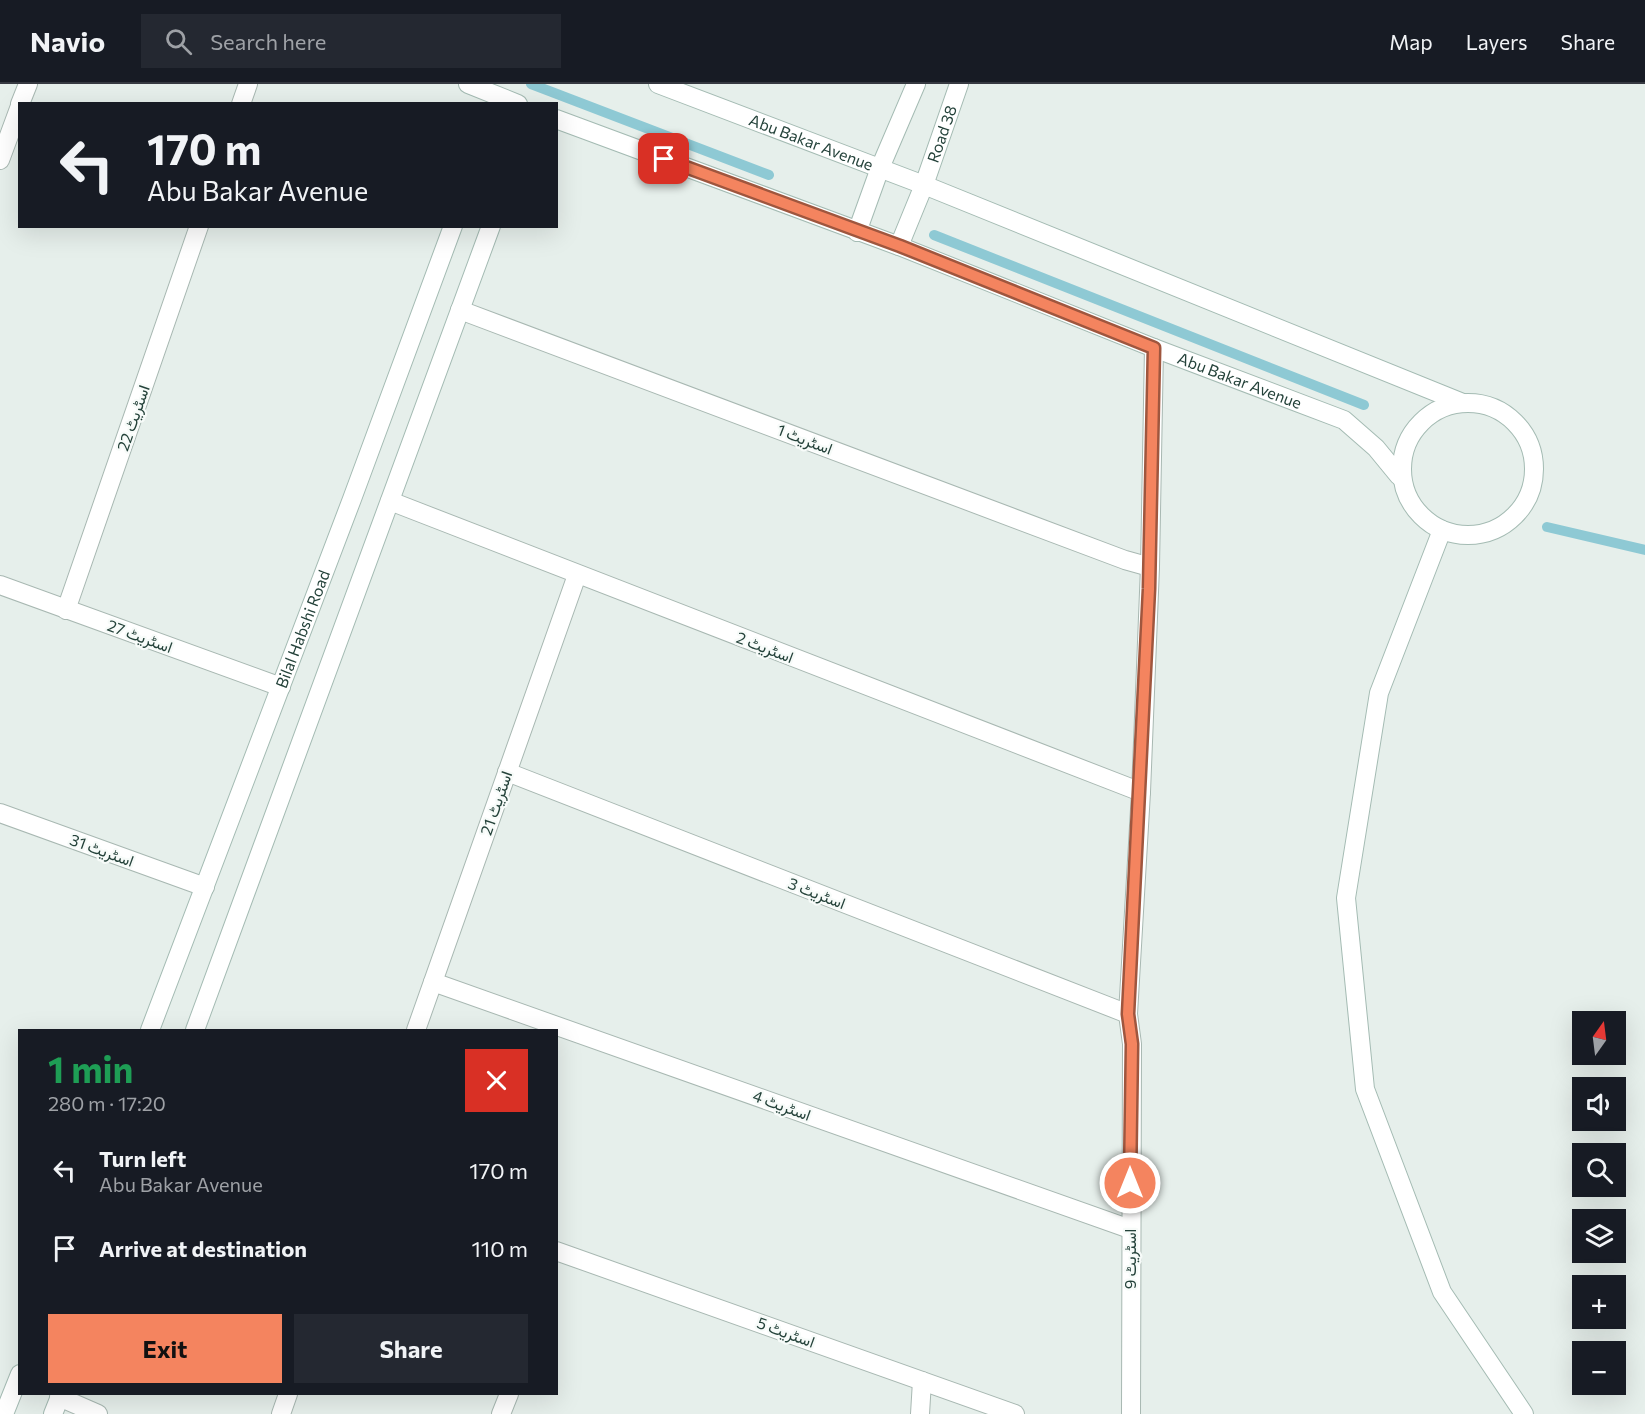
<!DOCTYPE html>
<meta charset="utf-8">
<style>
body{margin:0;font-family:Commissioner,Vazirmatn,sans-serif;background:#242831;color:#f1f3f6;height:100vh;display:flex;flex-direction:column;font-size:22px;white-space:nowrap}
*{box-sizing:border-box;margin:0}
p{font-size:20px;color:#9ea1a6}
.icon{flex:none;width:33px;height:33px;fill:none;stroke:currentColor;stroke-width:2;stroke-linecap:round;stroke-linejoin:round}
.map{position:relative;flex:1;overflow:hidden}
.details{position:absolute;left:18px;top:945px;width:540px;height:366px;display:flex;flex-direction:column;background:#171b24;border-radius:0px;box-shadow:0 6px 24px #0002}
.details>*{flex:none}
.banner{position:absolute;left:18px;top:18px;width:540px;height:126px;border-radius:0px;box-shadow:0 6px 24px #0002;background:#171b24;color:#f1f3f6;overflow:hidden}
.needle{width:39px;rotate:14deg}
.fabs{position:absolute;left:1572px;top:927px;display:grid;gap:12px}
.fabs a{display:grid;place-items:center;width:54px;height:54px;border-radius:0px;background:#171b24;box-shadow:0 6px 24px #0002;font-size:30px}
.pin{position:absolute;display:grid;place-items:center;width:51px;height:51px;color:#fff;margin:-26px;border-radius:12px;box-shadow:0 3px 9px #0006}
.me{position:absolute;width:66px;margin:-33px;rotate:0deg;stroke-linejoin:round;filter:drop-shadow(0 0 4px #0008)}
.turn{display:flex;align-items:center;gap:21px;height:126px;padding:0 30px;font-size:27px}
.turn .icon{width:78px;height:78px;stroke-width:2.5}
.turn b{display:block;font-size:42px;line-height:51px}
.round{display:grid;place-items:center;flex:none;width:63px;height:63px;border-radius:0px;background:#242831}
.summary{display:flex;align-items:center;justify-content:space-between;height:102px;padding:0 30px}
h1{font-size:36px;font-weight:700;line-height:45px;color:#1e9e55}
.cta{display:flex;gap:12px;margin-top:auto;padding:12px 30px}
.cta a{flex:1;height:69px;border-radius:0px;background:#f4845f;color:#111;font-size:24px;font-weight:700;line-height:69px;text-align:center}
.cta a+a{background:#242831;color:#f1f3f6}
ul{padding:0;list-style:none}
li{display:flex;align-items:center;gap:18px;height:78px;padding:0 30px}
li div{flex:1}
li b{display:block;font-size:22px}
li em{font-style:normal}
header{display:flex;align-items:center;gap:36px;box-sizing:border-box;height:84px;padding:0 30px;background:#171b24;border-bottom:2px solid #363941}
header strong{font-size:28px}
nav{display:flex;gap:33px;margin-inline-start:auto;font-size:21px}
.search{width:420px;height:54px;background:#242831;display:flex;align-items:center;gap:15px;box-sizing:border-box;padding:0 21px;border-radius:0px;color:#9ea1a6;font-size:22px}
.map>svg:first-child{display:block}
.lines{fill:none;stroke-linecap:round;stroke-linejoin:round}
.stream{stroke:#8ec9d4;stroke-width:10}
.street-casing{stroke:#a8b8b2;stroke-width:20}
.secondary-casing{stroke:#a4bbb3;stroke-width:20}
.street{stroke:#fff;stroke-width:18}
.secondary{stroke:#fff;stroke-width:18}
.route-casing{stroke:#9f563e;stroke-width:15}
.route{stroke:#f4845f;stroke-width:10}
.labels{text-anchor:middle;stroke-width:4.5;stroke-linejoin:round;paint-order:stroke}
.street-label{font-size:16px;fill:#24423a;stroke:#f7fbf9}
</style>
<header>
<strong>Navio</strong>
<div class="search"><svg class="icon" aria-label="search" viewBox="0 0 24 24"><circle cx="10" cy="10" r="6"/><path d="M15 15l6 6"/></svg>Search here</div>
<nav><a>Map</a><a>Layers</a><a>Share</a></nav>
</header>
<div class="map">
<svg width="1645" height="1330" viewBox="0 0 1645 1330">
<rect width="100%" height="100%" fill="#e6efeb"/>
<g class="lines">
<g class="stream">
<polyline points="531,0 769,91"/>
<polyline points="934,151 1364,321"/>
<polyline points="1547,443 1645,466"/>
</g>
<defs>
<g id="street">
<polyline points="20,20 28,0"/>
<polyline points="241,20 248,0"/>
<polyline points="0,76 20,22"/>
<polyline points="460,226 1125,476 1150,483"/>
<polyline points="390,417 1141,708"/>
<polyline points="0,501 281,603"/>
<polyline points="66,526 199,142"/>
<polyline points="507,688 1128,930"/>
<polyline points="0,729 205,803"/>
<polyline points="433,898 1130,1145"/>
<polyline points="416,946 577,491"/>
<polyline points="556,1167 1015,1330"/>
<polyline points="59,1313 98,1330"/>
<polyline points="281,1330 288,1310"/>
<polyline points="501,1330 509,1310"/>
<polyline points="920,1330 922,1297"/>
<polyline points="1131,1330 1132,960 1128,930 1141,708 1150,483 1154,264"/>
</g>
<g id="secondary">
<polyline points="468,0 518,20"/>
<path id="s1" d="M658,0L924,101L1463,319"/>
<path id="s2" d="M556,35L899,162L1154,264L1344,336L1376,364L1399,392"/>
<polyline points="857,148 880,84 916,0"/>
<path id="s3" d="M899,162L924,101L959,0"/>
<circle cx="1468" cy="385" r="66"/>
<polyline points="1442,446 1379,609 1346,814 1365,1005 1442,1208 1524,1330"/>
<path id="s4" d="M150,946L352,415L453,142"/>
<polyline points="195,946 491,142"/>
<polyline points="4,1330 20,1290"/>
<polyline points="53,1330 61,1310"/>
</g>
</defs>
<use href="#street" class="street-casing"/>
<use href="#secondary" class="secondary-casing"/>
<use href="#street" class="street"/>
<use href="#secondary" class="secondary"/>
</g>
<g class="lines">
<defs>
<polyline id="route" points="664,75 900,162 1154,264 1149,505 1128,930 1132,960 1130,1099"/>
</defs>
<use href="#route" class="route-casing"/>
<use href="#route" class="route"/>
</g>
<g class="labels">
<g class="street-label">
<text dy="6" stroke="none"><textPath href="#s3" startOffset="120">Road 38</textPath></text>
<text dy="6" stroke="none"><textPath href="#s1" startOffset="164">Abu Bakar Avenue</textPath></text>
<text dy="6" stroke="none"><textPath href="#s2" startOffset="732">Abu Bakar Avenue</textPath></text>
<text transform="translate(133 334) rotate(-71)" y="6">اسٹریٹ 22</text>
<text transform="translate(805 355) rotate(21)" y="6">اسٹریٹ 1</text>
<text dy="6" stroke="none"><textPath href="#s4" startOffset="429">Bilal Habshi Road</textPath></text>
<text transform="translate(140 552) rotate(20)" y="6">اسٹریٹ 27</text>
<text transform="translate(765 563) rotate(21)" y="6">اسٹریٹ 2</text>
<text transform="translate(496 719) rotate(-71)" y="6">اسٹریٹ 21</text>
<text transform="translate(102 766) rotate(20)" y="6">اسٹریٹ 31</text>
<text transform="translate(817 809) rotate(21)" y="6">اسٹریٹ 3</text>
<text transform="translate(782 1021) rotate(20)" y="6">اسٹریٹ 4</text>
<text transform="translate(1130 1175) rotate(-90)" y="6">اسٹریٹ 9</text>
<text transform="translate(786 1248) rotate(20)" y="6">اسٹریٹ 5</text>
</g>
</g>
</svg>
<div class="fabs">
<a><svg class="needle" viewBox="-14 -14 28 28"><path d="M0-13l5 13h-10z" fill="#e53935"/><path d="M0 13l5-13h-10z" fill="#9ea1a6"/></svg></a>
<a><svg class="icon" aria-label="sound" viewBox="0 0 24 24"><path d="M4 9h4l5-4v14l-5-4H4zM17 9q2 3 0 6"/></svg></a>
<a><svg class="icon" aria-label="search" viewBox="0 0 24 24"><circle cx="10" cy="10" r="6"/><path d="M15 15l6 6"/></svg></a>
<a><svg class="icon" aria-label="layers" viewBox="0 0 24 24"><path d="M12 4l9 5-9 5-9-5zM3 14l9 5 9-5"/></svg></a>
<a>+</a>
<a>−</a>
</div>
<div class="pin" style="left:664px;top:75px;background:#d93025"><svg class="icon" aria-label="arrive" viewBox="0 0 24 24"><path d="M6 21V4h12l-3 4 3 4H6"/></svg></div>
<svg class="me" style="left:1130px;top:1099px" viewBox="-20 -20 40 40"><circle r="17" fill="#f4845f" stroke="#fff" stroke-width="3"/><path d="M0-11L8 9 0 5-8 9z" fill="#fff"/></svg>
<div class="banner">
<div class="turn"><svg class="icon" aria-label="left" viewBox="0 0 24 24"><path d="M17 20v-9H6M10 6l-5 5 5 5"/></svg><div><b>170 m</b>Abu Bakar Avenue</div></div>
</div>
<section class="details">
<div class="summary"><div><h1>1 min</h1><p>280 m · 17:20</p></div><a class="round" style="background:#d93025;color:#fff"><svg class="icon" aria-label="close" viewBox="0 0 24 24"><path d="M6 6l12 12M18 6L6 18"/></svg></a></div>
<ul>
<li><svg class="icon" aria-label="left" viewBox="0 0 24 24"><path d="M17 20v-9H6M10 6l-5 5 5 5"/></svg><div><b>Turn left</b><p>Abu Bakar Avenue</p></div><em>170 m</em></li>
<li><svg class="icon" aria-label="arrive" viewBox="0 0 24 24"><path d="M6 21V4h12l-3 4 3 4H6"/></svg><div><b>Arrive at destination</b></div><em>110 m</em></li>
</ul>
<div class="cta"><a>Exit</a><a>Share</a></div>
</section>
</div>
